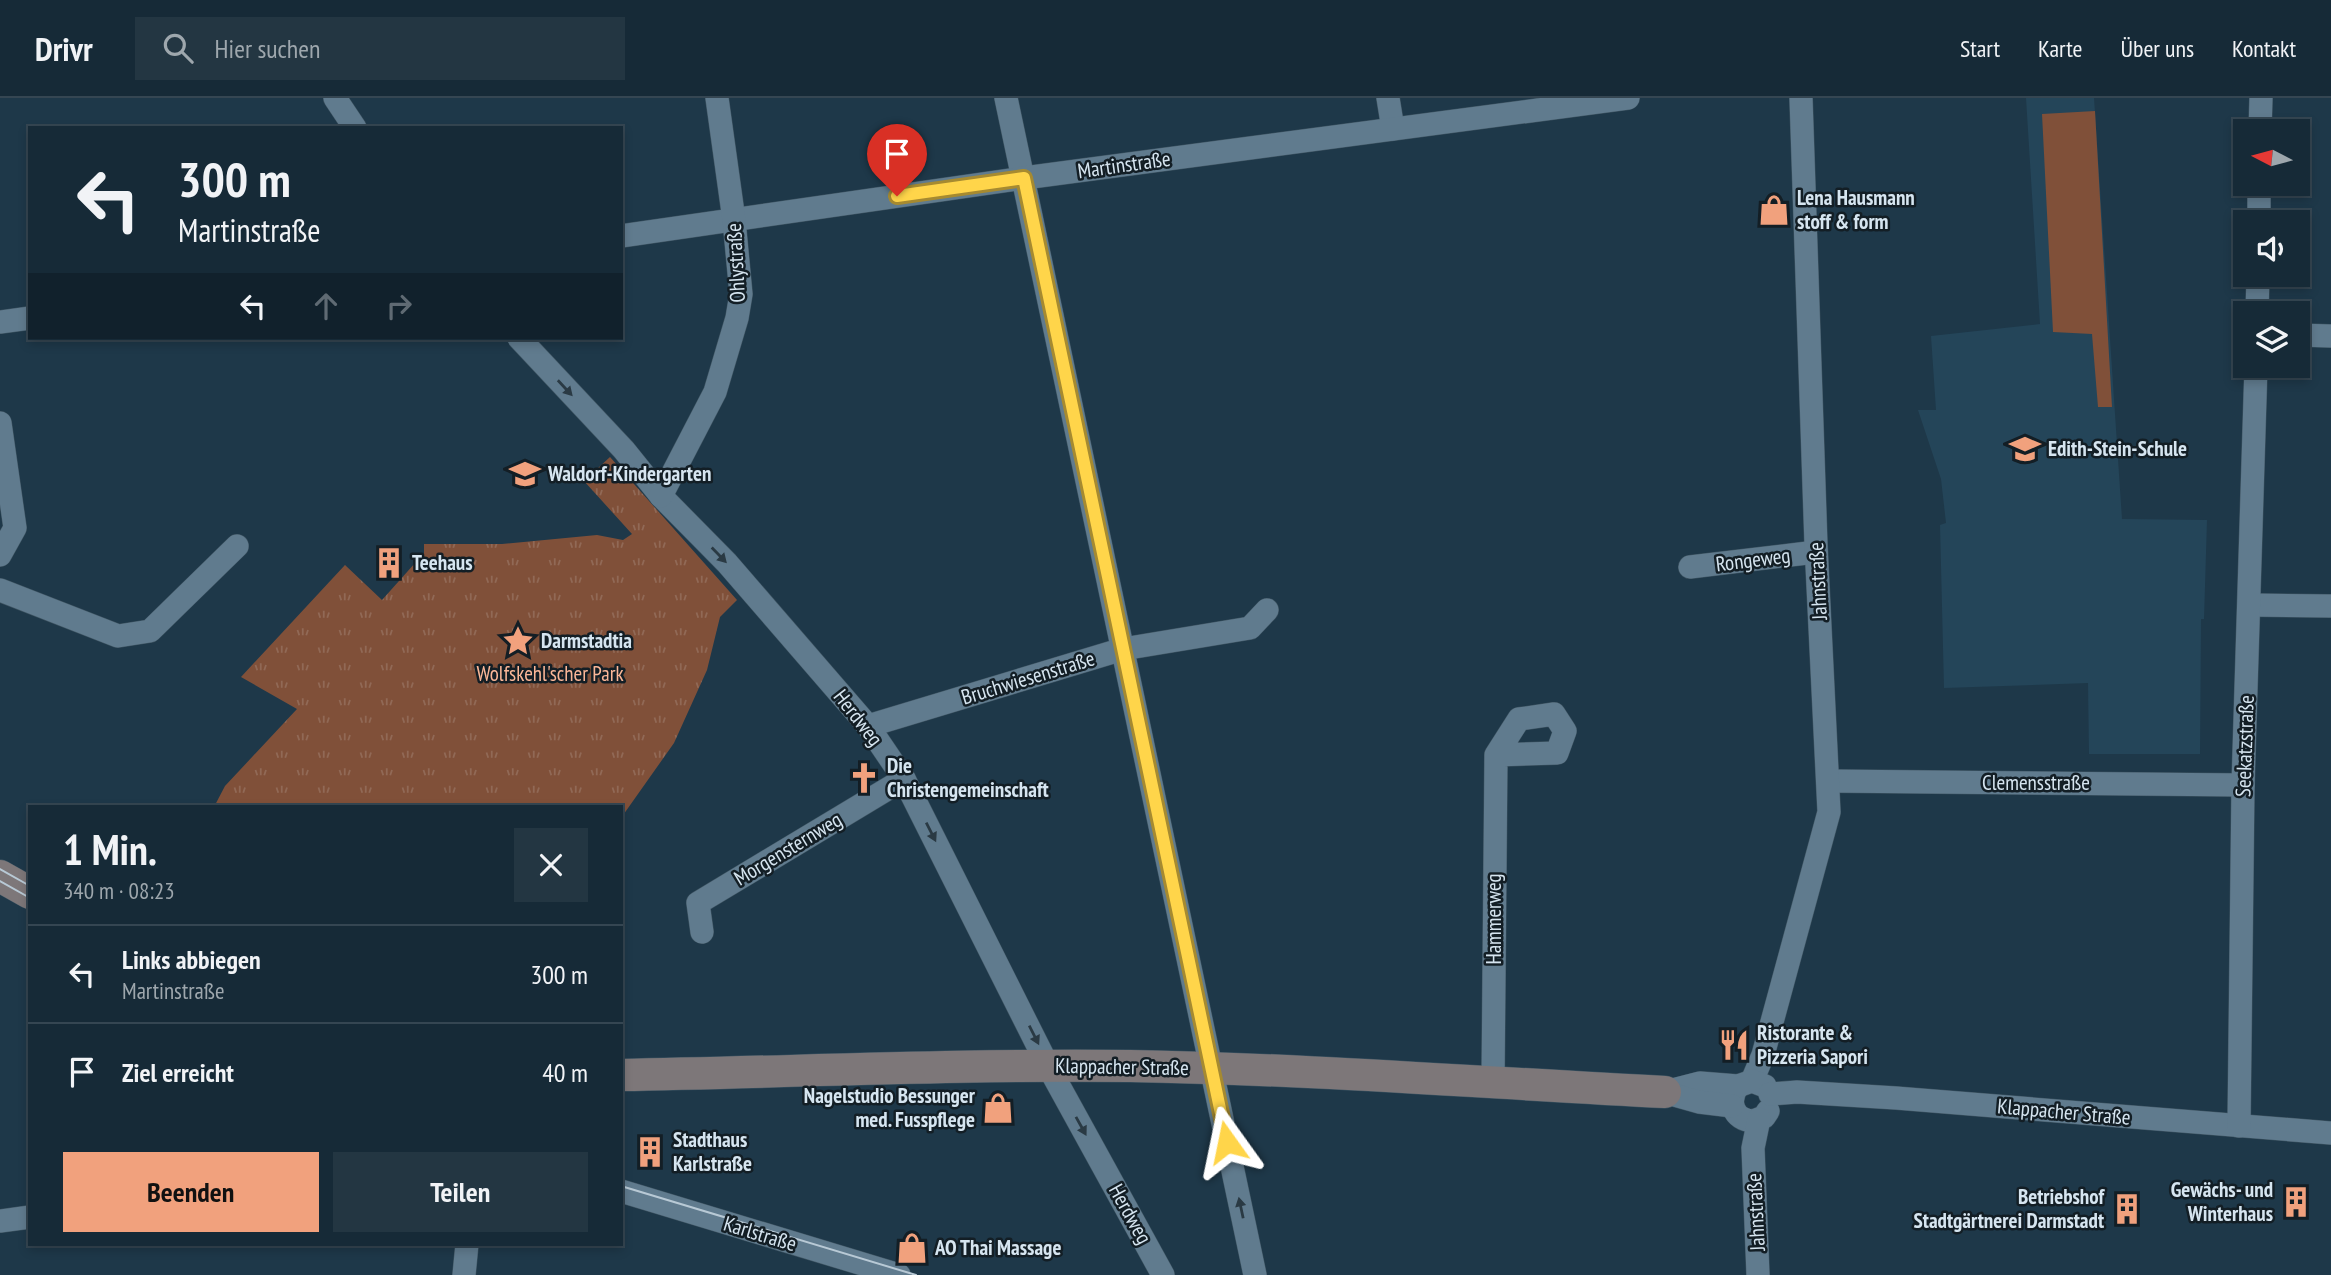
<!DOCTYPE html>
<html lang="de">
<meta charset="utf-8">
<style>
body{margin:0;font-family:"PT Sans Narrow",sans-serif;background:#233642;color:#f1f3f6;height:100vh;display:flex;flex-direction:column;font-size:26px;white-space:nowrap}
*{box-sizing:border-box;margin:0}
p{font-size:23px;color:#9ea7ad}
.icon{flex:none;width:38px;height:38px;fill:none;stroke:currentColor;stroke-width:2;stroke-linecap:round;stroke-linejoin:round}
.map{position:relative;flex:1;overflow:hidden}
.details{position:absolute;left:28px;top:707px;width:595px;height:441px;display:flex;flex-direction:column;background:#162a37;border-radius:0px;box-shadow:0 4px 10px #0003,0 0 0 2px #354652}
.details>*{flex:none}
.top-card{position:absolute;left:28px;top:28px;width:595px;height:214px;border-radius:0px;box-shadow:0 4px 10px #0003,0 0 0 2px #354652;background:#162a37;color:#f1f3f6;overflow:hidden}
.needle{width:46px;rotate:276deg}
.buttons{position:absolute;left:2233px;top:21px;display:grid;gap:14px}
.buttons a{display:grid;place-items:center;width:77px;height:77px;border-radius:0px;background:#162a37;box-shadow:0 4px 10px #0003,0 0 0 2px #354652;font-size:35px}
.pin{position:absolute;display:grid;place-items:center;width:60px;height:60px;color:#fff;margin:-72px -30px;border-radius:50% 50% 50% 0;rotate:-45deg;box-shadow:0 0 7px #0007}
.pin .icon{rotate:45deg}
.me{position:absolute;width:77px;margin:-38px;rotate:348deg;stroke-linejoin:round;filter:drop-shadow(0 0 5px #0008)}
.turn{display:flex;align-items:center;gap:24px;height:147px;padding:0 35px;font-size:32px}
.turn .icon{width:91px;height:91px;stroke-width:2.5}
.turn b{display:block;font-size:49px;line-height:60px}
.lanes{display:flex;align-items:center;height:66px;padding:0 35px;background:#0003;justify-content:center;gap:35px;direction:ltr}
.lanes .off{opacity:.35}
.round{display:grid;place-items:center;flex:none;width:74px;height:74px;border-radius:0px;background:#233642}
.headline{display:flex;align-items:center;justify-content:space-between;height:119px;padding:0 35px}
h1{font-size:42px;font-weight:700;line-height:52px}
.button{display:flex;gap:14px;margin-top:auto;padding:14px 35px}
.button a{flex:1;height:80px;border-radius:0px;background:#f1a17d;color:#111;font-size:28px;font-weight:700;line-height:80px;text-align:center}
.button a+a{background:#233642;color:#f1f3f6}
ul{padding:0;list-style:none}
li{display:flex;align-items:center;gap:21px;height:98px;padding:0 35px;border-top:2px solid #354652}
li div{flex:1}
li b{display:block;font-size:26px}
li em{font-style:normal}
header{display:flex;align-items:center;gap:42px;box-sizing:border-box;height:98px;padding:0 35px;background:#162a37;border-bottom:2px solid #354652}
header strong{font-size:33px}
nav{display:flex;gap:38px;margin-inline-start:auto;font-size:24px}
.search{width:490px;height:63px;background:#233642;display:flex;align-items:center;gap:18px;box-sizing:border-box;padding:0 24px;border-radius:0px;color:#9ea7ad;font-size:26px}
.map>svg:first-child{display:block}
.built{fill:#244559}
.grass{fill:url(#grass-tufts)}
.pitch{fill:#805039}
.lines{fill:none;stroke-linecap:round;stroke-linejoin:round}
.street-casing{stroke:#405664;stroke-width:24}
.secondary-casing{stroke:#405664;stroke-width:33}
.street{stroke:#607b8e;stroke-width:23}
.secondary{stroke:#7d7779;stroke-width:32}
.tram{stroke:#b8c9d5;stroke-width:2}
.oneway{fill:#2a3a44}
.route-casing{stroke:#a68a30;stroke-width:18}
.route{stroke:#ffd54a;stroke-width:12}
.labels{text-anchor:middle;stroke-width:5;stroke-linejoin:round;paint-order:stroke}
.street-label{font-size:21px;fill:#d6e5f0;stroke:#131e25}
.poi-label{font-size:21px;font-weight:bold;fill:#d6e5f0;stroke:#131e25;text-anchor:start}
.park-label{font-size:21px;fill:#fbb798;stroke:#131e25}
</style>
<header>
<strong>Drivr</strong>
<div class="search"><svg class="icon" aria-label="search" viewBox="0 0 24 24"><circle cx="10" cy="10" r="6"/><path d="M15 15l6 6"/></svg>Hier suchen</div>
<nav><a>Start</a><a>Karte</a><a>Über uns</a><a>Kontakt</a></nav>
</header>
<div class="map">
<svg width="2331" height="1177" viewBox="0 0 2331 1177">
<defs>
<pattern id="grass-tufts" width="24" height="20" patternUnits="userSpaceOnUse" patternTransform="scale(1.75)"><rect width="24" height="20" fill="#805039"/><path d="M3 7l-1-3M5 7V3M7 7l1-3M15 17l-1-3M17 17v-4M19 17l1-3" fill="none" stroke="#916956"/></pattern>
</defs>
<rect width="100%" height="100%" fill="#1e3849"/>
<polygon class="built" points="2026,0 2094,0 2122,421 2207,422 2204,521 2201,521 2200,656 2089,656 2088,585 1944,590 1940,427 1946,425 1941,381 1918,312 1936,312 1931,238 2040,226"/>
<polygon class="grass" points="610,359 737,502 720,519 707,572 674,645 621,720 621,709 214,709 225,688 297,611 241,579 345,467 382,502 424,455 424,446 502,446 597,437 623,442 632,436 584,383"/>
<polygon class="pitch" points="2095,13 2112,309 2098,309 2092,236 2053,234 2042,16"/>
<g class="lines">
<defs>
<g id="street">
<polyline points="335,0 355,30"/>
<polyline points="1006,0 1255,1177"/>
<polyline points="1388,0 1393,31"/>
<polyline points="2260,33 2261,0"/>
<polyline points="2259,124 2259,86"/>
<polyline points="621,138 1024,80 1628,0"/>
<polyline points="2257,215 2258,177"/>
<polyline points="0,224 30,220"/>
<polyline points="2298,237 2331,238"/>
<polyline points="519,240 624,352 661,398 727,465 868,628 904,681 1048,968 1163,1177"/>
<polyline points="0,325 15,430 0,457"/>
<polyline points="661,398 715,294 737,220 741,196 734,122 717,0"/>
<polyline points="1690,469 1816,454"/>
<polyline points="0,492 118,538 150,533 237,448"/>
<polyline points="2250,507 2331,508"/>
<polyline points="868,628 1123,551 1250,530 1267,512"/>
<polyline points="1828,683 2243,687"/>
<polyline points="702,834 698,805 904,681"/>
<polyline points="1752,983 1763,957 1829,714 1816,447 1801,0"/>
<polyline points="1493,985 1496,657 1519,621 1554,616 1565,633 1557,655 1496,657"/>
<path d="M1738,988C1727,1003 1733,1022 1753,1023L1764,1019L1768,1013"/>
<polyline points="1665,994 1700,985 1738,988 1752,983 1765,988"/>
<polyline points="1667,995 1699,1004 1732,1008"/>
<polyline points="1770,996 1797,994 1896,1000 2331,1035"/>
<polyline points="2239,1028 2243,687 2256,268"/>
<polyline points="621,1093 899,1177"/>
<polyline points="0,1123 30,1119"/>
<polyline points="464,1177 467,1146"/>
<polyline points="1758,1177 1753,1050 1759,1021"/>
</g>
<g id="secondary">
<polyline points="0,778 30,795"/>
<path d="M621,977C791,974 961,966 1130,968C1308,971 1487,985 1665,994"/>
</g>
</defs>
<use href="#street" class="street-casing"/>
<use href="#secondary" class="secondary-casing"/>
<use href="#street" class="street"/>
<use href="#secondary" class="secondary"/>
<g class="tram">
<polyline points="0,771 30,788"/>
<polyline points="0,783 30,800"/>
<polyline points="621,1088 916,1177"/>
</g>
</g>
<defs><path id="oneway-solid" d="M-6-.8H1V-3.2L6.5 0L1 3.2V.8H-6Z" transform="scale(1.75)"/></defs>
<g class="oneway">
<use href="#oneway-solid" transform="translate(565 290) rotate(47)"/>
<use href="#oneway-solid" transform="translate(719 457) rotate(46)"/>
<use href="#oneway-solid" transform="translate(931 734) rotate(63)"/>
<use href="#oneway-solid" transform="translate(1034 937) rotate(63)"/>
<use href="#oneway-solid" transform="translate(1081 1028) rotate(61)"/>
<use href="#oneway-solid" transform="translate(1241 1110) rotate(-102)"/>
</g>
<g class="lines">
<defs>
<polyline id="route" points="897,98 1024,80 1227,1044"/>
</defs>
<use href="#route" class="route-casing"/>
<use href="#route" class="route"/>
</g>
<defs>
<symbol id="shop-bare" viewBox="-9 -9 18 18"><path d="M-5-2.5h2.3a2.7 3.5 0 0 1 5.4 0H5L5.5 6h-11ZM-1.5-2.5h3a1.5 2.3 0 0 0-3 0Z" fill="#f1a17d" stroke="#131e25" stroke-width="2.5" paint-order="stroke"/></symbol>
<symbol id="school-bare" viewBox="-9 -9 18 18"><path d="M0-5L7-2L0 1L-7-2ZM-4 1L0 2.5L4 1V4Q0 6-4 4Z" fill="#f1a17d" stroke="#131e25" stroke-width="2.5" paint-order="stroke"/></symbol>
<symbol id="building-bare" viewBox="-9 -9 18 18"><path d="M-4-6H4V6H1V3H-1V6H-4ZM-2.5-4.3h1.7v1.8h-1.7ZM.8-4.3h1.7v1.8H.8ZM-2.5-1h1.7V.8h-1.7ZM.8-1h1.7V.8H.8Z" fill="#f1a17d" stroke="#131e25" stroke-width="2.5" paint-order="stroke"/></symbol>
<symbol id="sight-bare" viewBox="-9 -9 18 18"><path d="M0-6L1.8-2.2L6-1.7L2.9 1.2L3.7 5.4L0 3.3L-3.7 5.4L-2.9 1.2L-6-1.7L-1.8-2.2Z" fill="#f1a17d" stroke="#131e25" stroke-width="2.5" paint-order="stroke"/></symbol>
<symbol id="church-bare" viewBox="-9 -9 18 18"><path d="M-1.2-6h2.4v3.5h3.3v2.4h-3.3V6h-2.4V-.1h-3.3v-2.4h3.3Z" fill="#f1a17d" stroke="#131e25" stroke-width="2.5" paint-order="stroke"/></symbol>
<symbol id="restaurant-bare" viewBox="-9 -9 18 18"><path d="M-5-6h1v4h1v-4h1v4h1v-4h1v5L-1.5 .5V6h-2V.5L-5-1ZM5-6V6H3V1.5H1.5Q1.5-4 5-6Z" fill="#f1a17d" stroke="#131e25" stroke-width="2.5" paint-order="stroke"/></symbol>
</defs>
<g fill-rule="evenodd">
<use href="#shop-bare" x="1752" y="90" width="44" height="44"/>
<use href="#school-bare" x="2003" y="329" width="44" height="44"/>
<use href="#school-bare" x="503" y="354" width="44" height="44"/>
<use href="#building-bare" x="367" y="443" width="44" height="44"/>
<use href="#sight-bare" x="496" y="521" width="44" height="44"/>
<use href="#church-bare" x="842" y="658" width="44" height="44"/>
<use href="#restaurant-bare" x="1712" y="925" width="44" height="44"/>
<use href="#shop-bare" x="976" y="988" width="44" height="44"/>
<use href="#building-bare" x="628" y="1032" width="44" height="44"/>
<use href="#building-bare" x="2274" y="1082" width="44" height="44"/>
<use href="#building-bare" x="2105" y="1089" width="44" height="44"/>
<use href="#shop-bare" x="890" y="1128" width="44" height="44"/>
</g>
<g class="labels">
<g class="street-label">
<text transform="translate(1124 67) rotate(-8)" y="7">Martinstraße</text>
<text transform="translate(736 165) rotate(-93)" y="7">Ohlystraße</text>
<text transform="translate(1753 462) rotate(-7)" y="7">Rongeweg</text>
<text transform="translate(1818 483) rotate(-93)" y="7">Jahnstraße</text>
<text transform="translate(1028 580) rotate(-17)" y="7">Bruchwiesenstraße</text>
<text transform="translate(858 620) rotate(52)" y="7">Herdweg</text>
<text transform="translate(2245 648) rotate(-88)" y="7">Seekatzstraße</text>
<text x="2036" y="692">Clemensstraße</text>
<text transform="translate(788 751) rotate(-31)" y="7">Morgensternweg</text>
<text transform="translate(1494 821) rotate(-90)" y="7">Hammerweg</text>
<text transform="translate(1122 969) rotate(1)" y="7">Klappacher Straße</text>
<text transform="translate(2064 1014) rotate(5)" y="7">Klappacher Straße</text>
<text transform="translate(1756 1114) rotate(-93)" y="7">Jahnstraße</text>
<text transform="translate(1130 1116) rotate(61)" y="7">Herdweg</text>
<text transform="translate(760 1136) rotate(17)" y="7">Karlstraße</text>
</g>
<g class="poi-label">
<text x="1797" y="107">Lena Hausmann<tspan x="1797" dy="24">stoff &amp; form</tspan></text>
<text x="2048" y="358">Edith-Stein-Schule</text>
<text x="548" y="383">Waldorf-Kindergarten</text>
<text x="412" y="472">Teehaus</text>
<text x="541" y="550">Darmstadtia</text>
<text x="887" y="675">Die<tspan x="887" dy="24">Christengemeinschaft</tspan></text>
<text x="1757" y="942">Ristorante &amp;<tspan x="1757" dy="24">Pizzeria Sapori</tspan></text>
<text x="975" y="1005" text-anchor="end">Nagelstudio Bessunger<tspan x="975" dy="24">med. Fusspflege</tspan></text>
<text x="673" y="1049">Stadthaus<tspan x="673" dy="24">Karlstraße</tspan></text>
<text x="2273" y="1099" text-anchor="end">Gewächs- und<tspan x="2273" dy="24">Winterhaus</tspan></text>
<text x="2104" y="1106" text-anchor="end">Betriebshof<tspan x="2104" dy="24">Stadtgärtnerei Darmstadt</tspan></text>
<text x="935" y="1157">AO Thai Massage</text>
</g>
<g class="park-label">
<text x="550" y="583">Wolfskehl'scher Park</text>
</g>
</g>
</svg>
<div class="buttons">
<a><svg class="needle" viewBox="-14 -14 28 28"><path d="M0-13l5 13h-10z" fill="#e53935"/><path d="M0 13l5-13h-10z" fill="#9ea7ad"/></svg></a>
<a><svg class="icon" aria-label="sound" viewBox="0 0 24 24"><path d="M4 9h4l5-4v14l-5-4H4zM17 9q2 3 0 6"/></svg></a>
<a><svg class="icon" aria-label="layers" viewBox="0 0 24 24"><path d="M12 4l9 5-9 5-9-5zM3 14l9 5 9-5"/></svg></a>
</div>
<div class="pin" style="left:897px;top:98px;background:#d93025"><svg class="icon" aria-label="arrive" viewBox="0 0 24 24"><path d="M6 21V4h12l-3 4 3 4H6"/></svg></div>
<svg class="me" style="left:1227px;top:1044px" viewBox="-20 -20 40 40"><path d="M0-17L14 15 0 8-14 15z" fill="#ffd54a" stroke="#fff" stroke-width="4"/></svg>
<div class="top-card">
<div class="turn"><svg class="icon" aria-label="left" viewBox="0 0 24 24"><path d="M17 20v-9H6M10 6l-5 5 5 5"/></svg><div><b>300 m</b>Martinstraße</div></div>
<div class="lanes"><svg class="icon" aria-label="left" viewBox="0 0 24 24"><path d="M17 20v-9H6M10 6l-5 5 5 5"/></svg><svg class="icon off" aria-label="ahead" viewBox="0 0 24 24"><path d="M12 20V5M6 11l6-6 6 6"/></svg><svg class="icon off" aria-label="right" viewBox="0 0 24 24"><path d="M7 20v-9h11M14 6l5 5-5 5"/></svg></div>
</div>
<section class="details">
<div class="headline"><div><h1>1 Min.</h1><p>340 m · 08:23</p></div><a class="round"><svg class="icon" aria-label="close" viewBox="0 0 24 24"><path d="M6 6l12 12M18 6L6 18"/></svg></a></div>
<ul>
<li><svg class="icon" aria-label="left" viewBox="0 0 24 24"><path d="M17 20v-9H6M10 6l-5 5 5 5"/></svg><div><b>Links abbiegen</b><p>Martinstraße</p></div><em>300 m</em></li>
<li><svg class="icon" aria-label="arrive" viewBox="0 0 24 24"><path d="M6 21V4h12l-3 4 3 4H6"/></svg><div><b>Ziel erreicht</b></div><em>40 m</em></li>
</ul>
<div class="button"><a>Beenden</a><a>Teilen</a></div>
</section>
</div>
